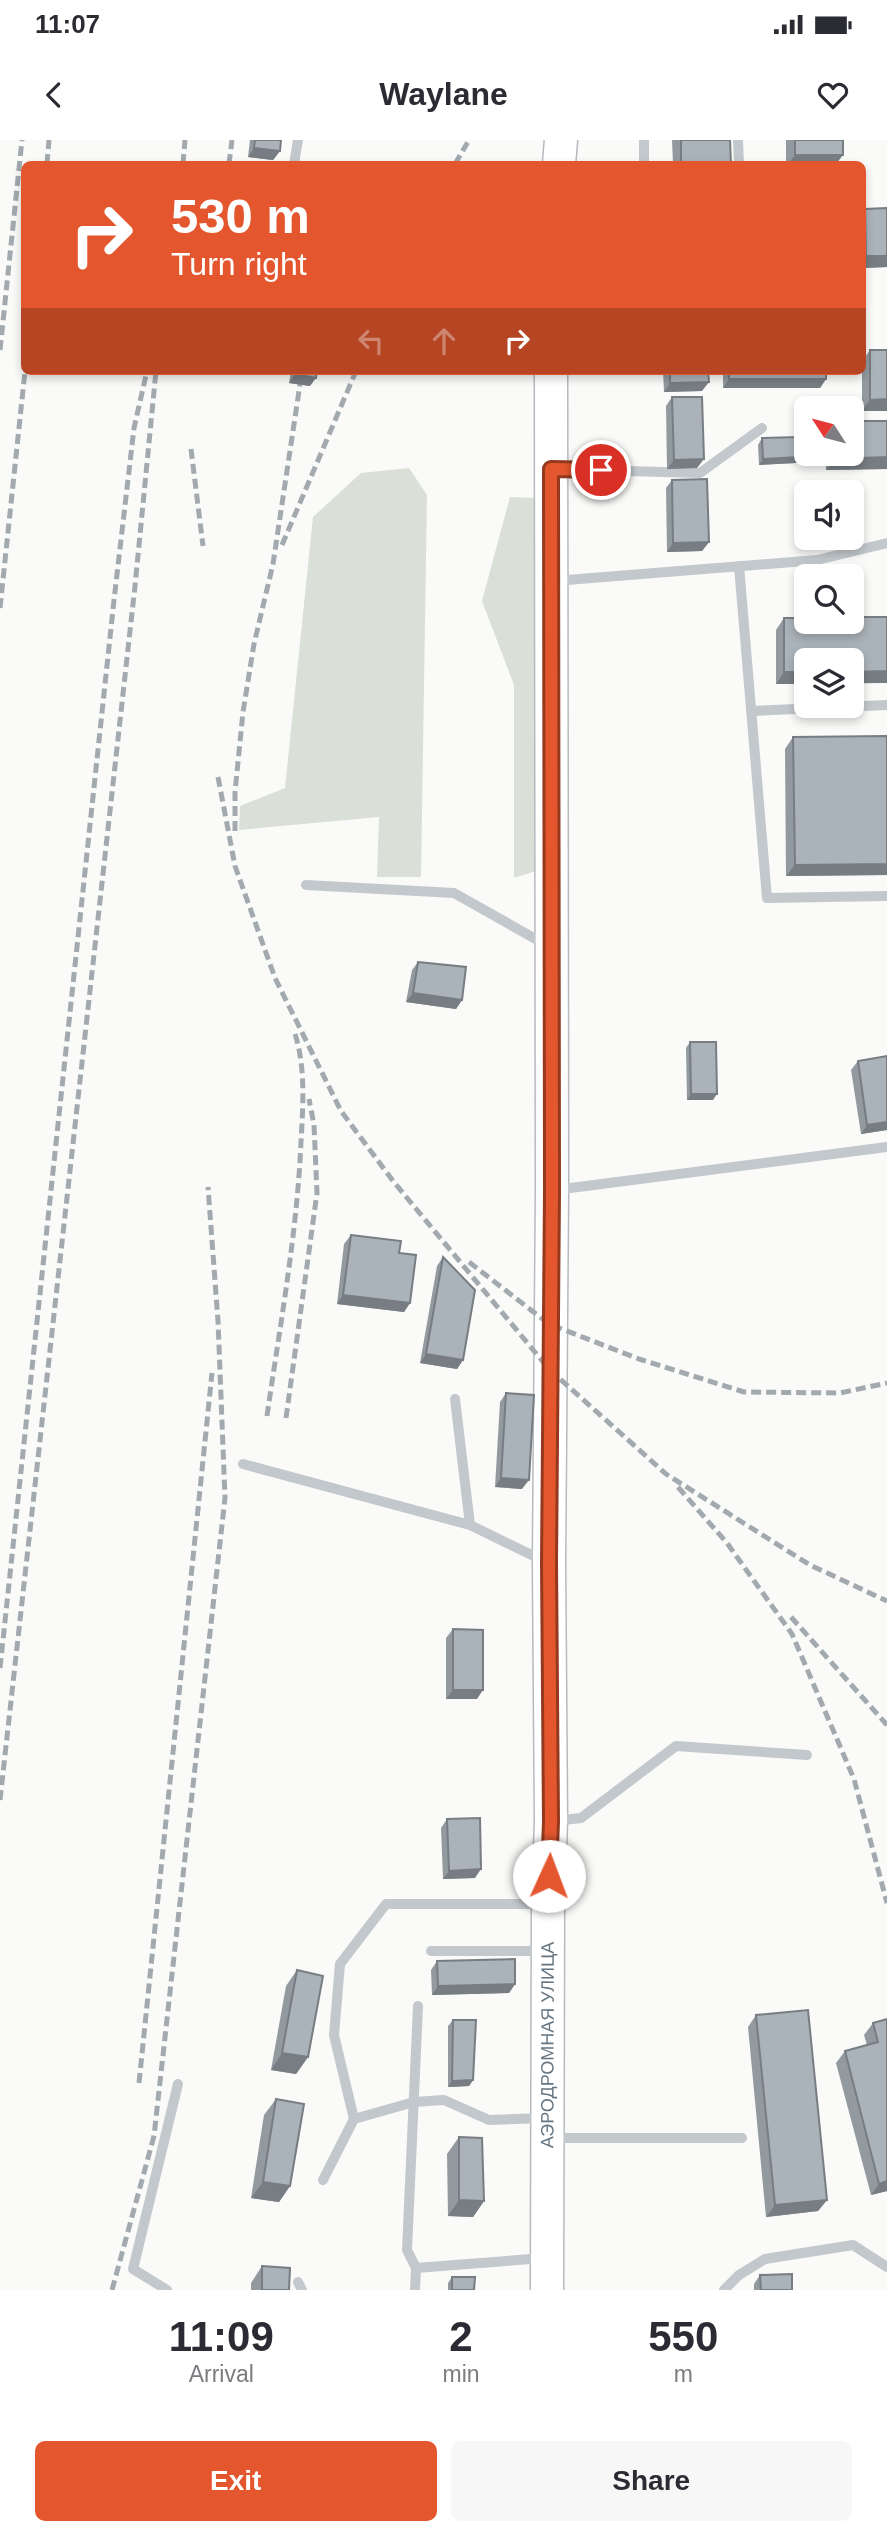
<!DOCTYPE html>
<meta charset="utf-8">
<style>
body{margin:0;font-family:Arial,sans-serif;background:#f7f7f7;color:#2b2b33;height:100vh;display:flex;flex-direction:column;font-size:26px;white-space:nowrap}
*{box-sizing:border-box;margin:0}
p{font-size:23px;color:#7c7c81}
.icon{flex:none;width:38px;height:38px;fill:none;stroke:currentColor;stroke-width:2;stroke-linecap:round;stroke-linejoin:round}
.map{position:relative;height:2150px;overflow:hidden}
.side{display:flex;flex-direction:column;background:#fff;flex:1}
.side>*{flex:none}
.top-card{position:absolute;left:21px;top:21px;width:845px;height:214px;border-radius:10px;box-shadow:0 4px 10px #0003;background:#e4572e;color:#fff;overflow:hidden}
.needle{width:46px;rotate:306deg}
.buttons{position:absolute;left:794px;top:256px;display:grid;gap:14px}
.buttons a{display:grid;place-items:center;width:70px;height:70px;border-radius:10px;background:#fff;box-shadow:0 4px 10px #0003;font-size:35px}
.pin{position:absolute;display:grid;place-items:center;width:60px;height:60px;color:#fff;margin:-30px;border:4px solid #fff;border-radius:50%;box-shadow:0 2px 7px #0007}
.me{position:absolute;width:77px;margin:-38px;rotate:2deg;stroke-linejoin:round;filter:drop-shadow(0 0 5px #0008)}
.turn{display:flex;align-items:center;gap:24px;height:147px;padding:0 35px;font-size:32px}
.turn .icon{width:91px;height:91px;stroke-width:2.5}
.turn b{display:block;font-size:49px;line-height:60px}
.lanes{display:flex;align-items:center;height:66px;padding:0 35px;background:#0003;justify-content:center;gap:35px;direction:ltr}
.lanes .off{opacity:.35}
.eta{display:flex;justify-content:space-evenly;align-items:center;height:119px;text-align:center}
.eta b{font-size:42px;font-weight:600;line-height:49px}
.primary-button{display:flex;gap:14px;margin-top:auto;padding:14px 35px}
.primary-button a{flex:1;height:80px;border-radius:10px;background:#e4572e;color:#fff;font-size:28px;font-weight:600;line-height:80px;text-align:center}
.primary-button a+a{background:#f7f7f7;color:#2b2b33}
.status{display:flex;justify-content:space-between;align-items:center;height:49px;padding:0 35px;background:#fff;direction:ltr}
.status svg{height:19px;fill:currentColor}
header{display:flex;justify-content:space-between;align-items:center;height:91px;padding:0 35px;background:#fff;font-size:32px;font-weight:600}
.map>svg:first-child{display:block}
.green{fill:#dadfd7}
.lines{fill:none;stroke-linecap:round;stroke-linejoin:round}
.primary-casing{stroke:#b5babe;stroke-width:35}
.lane{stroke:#c3c8cc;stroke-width:10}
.primary{stroke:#fff;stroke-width:32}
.rail{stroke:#a2aab0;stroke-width:5;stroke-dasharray:10 5;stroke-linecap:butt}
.wall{fill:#929a9f}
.shaded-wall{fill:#777d82}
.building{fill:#aab3b9;stroke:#777d82;stroke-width:2}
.route-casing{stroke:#94391e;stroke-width:18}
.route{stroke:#e4572e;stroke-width:12}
.labels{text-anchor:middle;stroke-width:7;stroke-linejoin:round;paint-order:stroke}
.street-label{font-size:18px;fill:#657683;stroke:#fff}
</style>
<div class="status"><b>11:07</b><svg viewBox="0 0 49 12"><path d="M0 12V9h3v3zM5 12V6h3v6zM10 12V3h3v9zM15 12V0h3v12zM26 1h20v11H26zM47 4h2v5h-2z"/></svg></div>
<header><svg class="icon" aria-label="back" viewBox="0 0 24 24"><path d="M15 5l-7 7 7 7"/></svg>Waylane<svg class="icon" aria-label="heart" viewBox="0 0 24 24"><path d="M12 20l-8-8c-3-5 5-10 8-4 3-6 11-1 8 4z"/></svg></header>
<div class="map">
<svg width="887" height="2150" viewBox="0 0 887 2150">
<rect width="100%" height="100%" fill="#fafaf8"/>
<g class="green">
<polygon points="409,328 427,355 421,737 377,737 379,677 239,690 240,666 285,648 313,377 361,333"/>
<polygon points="510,357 535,358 536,731 514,738 514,545 482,461"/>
</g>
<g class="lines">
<defs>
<g id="primary">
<polyline points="559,24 561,0"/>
<path id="s1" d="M547,2150L548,1764L551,1681L549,1423L552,1051L551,231"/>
</g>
</defs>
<use href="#primary" class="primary-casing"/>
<g class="lane">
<polyline points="738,0 739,24"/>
<polyline points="294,24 298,0"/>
<polyline points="644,24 644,0"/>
<polyline points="554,329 700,333 762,288"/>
<polyline points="739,426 767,758 887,756"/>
<polyline points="554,441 817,420 887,403"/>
<polyline points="751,571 887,565"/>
<polyline points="306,745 454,753 548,806"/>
<polyline points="555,1050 887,1007"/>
<polyline points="455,1259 470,1385 546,1422"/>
<polyline points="243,1324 470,1385"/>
<polyline points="554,1681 581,1678 676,1606 807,1615"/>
<polyline points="431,1811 547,1811"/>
<polyline points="418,1866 407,2110 416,2128 544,2118"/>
<polyline points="354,1979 334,1895 340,1824 386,1764 545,1764"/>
<polyline points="549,1998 742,1998"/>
<polyline points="323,2040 354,1979 414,1962 444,1960 489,1980 545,1978"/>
<polyline points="298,2142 302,2150"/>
<polyline points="167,2150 133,2129 178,1944"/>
<polyline points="415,2150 416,2128"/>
<polyline points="724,2150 739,2135 765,2119 853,2105 887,2127"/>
</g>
<use href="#primary" class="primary"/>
<g class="rail">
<polyline points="47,24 49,0"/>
<polyline points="183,24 185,0"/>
<polyline points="229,24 232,0"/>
<polyline points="455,24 469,0"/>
<polyline points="0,210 22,0"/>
<polyline points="191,309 203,406"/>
<polyline points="282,405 356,231"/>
<polyline points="0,468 25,231"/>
<polyline points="218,637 235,726 275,838 341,971 393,1041 549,1229 666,1334 810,1425 887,1461"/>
<polyline points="235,691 235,652 243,572 254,504 273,424 302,231"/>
<polyline points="469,1122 549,1184 639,1219 744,1252 840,1253 887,1243"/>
<path d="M267,1276C280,1185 297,1094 301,1002C303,966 306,925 294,891"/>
<polyline points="286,1278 317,1053 314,985 309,959"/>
<polyline points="678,1347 727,1403 792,1494 854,1639 887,1763"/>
<polyline points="791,1477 887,1585"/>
<polyline points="0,1528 114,460 134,288 147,231"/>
<polyline points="0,1660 135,446 156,231"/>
<polyline points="139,1943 212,1233"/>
<polyline points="112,2150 154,1996 225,1358 218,1181 208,1047"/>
</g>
</g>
<g class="wall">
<polygon points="250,0 281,0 280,11 273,20 248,17"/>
<polygon points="672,0 730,0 731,24 673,24"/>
<polygon points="786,0 843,0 836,24 786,24"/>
<polygon points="887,68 887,127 863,128 863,72 865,69"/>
<polygon points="870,210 887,210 887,271 862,271 862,231 863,231 863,220"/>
<polygon points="291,231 317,231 310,246 289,243"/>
<polygon points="663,231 708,231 702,251 664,252"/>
<polygon points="723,231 826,231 826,239 820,248 723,248"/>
<polygon points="672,257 697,328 667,329 666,266"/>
<polygon points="887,281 887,329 826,330 825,313 852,313"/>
<polygon points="762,298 800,317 796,323 759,325 758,305"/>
<polygon points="672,340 709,402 702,411 667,412 666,348"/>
<polygon points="887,477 887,543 776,544 776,490 784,478"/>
<polygon points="887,596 887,735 786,736 785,609 793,597"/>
<polygon points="418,822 462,860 456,869 406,862 412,830"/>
<polygon points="690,902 713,960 687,960 686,908"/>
<polygon points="858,921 887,990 861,994 851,930"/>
<polygon points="351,1095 399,1113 410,1163 404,1172 337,1164 344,1104"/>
<polygon points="443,1117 463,1220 457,1229 420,1223 437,1126"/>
<polygon points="506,1253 522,1349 495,1347 500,1262"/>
<polygon points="453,1489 477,1559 446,1559 446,1498"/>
<polygon points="447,1679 475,1738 443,1739 441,1688"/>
<polygon points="437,1821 515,1844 509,1853 432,1855 431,1830"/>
<polygon points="297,1830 308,1917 296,1934 271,1930 286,1846"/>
<polygon points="756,1875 827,2060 818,2071 766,2077 748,1887"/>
<polygon points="887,1879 887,2051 871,2055 836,1923 845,1911 867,1905 864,1895 873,1883"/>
<polygon points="453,1880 473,1940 469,1946 448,1947 448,1886"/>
<polygon points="276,1959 290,2046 279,2062 251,2058 264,1975"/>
<polygon points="459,1997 484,2061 473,2077 448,2076 447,2014"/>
<polygon points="262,2126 289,2150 251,2150 251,2143"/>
<polygon points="760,2135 792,2150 754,2150 754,2144"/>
<polygon points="452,2137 474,2150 448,2150 448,2143"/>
</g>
<g class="shaded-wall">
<polygon points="254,8 280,11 273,20 248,17"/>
<polygon points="795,15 843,15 836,24 788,24"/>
<polygon points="866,116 887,116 887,127 863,128 863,121"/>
<polygon points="295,234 316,238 310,246 289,243"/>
<polygon points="729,239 826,239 820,248 723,248"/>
<polygon points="709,242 702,251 664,252 670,243"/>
<polygon points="887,259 887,271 862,271 870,260"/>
<polygon points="800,317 796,323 759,325 763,319"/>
<polygon points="887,317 887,329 826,330 834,319"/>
<polygon points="704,319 697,328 667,329 674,320"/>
<polygon points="709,402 702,411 667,412 673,403"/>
<polygon points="887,531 887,543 852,543 852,532"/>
<polygon points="784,532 807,532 807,544 776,544"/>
<polygon points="887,724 887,735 786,736 795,725"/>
<polygon points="413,853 462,860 456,869 406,862"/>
<polygon points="691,954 717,954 713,960 687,960"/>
<polygon points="887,982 887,990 861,994 867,985"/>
<polygon points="343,1155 410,1163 404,1172 337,1164"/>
<polygon points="426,1214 463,1220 457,1229 420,1223"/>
<polygon points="501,1338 529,1340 522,1349 495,1347"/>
<polygon points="453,1550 483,1550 477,1559 446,1559"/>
<polygon points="481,1729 475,1738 443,1739 449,1731"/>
<polygon points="515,1844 509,1853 432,1855 438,1846"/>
<polygon points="282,1913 308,1917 296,1934 271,1930"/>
<polygon points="473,1940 469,1946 448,1947 452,1941"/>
<polygon points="887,2041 887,2051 871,2055 879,2044"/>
<polygon points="263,2042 290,2046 279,2062 251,2058"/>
<polygon points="459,2060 484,2061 473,2077 448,2076"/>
<polygon points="827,2060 818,2071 766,2077 775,2065"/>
</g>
<g class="building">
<polygon points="255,0 281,0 280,11 254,8"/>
<polygon points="681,0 730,0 731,24 681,24"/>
<rect x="795" y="0" width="48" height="15"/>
<polygon points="887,68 887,116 866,116 865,69"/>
<polygon points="870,210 887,210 887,259 870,260"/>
<polygon points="295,231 317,231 316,238 295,234"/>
<polygon points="670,231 708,231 709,242 670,243"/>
<rect x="729" y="231" width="97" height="8"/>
<polygon points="672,257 702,257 704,319 674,320"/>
<polygon points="852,281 887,281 887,317 834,319 834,313 852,313"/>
<polygon points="799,297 800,317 763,319 762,298"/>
<polygon points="707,339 709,402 673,403 672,340"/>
<polygon points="852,477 887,477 887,531 852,532 852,520 807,520 807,532 784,532 784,478 807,478 807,481 852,481"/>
<polygon points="887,596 887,724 795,725 793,597"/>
<polygon points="418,822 466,827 462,860 413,853"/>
<polygon points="690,902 716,902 717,954 691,954"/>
<polygon points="887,916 887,982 867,985 858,921"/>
<polygon points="351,1095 401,1101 399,1113 416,1115 410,1163 343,1155"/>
<polygon points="443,1117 475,1150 463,1220 426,1214"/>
<polygon points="506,1253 534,1255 529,1340 501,1338"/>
<polygon points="453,1489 483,1490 483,1550 453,1550"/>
<polygon points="480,1678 481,1729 449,1731 447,1679"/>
<polygon points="515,1819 515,1844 438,1846 437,1821"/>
<polygon points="297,1830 323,1836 308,1917 282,1913"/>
<polygon points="808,1870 827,2060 775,2065 756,1875"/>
<polygon points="887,1879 887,2041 879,2044 845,1911 878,1902 873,1883"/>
<polygon points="453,1880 476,1880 473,1940 452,1941"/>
<polygon points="276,1959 304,1964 290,2046 263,2042"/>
<polygon points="459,1997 482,1998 484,2061 459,2060"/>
<polygon points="262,2126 290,2128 289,2150 262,2150"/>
<polygon points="792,2134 792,2150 761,2150 760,2135"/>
<polygon points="452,2137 475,2137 474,2150 452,2150"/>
</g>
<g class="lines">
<defs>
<polyline id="route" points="549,1736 551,1681 549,1423 552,1051 551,329 601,330"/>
</defs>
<use href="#route" class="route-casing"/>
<use href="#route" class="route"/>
</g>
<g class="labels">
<g class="street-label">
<text dy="6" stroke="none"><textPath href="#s1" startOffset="245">АЭРОДРОМНАЯ УЛИЦА</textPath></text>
</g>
</g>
</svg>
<div class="buttons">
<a><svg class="needle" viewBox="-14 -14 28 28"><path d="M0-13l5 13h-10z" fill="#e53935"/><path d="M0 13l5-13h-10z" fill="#7c7c81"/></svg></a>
<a><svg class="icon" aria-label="sound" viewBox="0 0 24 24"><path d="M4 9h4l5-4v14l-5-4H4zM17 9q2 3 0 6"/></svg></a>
<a><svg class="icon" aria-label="search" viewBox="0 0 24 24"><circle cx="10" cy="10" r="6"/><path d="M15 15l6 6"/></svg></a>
<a><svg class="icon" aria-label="layers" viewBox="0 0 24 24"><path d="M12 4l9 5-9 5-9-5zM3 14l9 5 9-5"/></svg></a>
</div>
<div class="pin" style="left:601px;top:330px;background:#d93025"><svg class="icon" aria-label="arrive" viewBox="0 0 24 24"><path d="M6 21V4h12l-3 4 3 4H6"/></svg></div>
<svg class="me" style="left:549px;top:1736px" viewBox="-20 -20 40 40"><circle r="19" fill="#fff"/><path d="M0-13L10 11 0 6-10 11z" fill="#e4572e"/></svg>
<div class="top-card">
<div class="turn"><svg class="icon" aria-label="right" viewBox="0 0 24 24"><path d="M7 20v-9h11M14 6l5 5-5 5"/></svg><div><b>530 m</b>Turn right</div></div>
<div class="lanes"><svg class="icon off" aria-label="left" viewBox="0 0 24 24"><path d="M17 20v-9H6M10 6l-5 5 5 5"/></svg><svg class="icon off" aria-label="ahead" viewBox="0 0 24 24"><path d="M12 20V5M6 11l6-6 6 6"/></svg><svg class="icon" aria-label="right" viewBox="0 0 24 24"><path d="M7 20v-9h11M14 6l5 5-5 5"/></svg></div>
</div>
</div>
<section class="side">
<div class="eta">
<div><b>11:09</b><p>Arrival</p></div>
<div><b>2</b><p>min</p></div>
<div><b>550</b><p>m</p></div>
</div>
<div class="primary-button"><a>Exit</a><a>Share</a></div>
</section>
